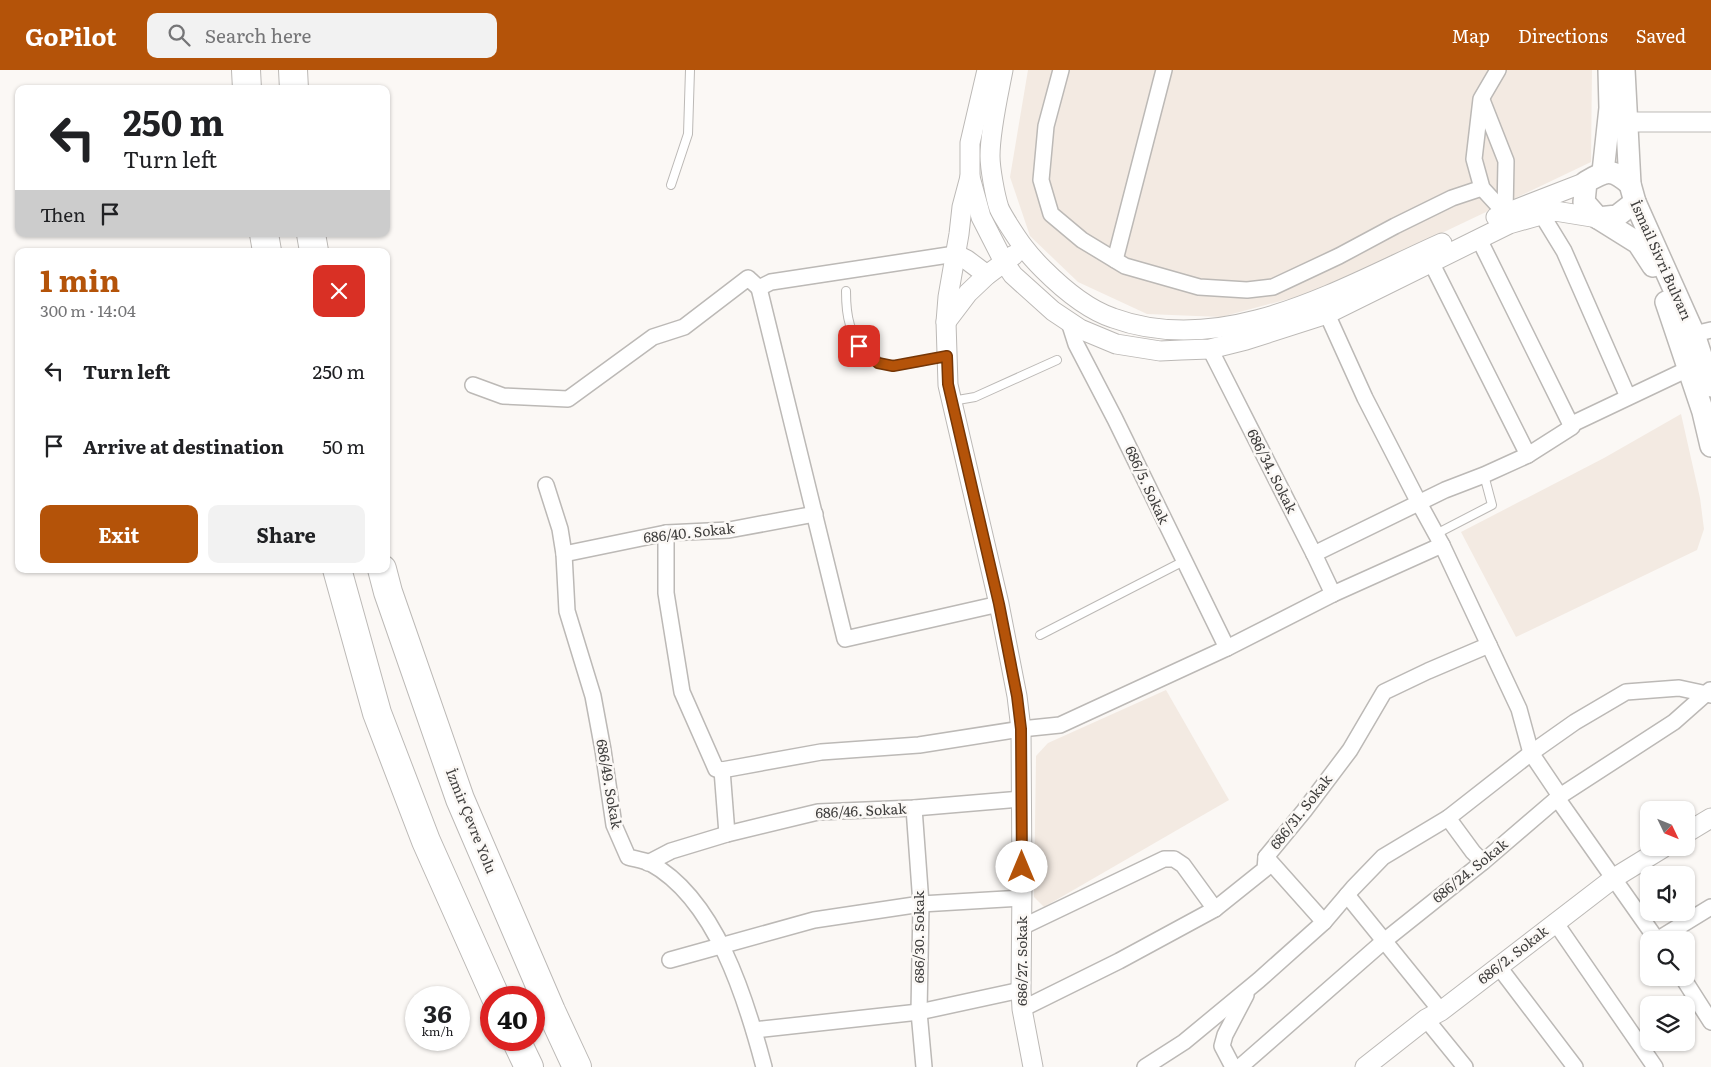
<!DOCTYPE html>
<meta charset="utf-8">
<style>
body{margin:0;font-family:Literata,serif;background:#f2f2f2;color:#202124;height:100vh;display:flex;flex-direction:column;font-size:19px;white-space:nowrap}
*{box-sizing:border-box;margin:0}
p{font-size:16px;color:#757577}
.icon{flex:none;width:28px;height:28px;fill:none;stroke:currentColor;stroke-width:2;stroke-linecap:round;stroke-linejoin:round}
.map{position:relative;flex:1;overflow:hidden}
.panel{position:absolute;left:15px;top:178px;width:375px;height:325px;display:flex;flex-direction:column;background:#fff;border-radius:10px;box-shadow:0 1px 4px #0004}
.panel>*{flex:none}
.hud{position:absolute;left:15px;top:15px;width:375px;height:152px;border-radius:10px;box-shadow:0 1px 4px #0004;background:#fff;color:#202124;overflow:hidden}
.needle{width:32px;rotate:133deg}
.tools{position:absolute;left:1640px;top:731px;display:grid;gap:10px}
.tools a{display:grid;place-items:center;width:55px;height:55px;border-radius:10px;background:#fff;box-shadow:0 1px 4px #0004;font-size:25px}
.speed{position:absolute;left:405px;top:916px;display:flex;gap:10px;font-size:25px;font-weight:700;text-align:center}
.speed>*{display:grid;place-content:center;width:65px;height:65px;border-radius:50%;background:#fff;box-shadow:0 1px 4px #0004;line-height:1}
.speed small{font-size:12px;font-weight:400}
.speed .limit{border:8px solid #d22;background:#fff;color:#111}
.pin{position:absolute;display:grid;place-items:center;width:42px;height:42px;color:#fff;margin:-21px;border-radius:10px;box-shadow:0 2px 8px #0006}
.me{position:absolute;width:55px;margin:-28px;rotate:0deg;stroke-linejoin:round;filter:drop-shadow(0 0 4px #0008)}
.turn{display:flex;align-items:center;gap:18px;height:105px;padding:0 25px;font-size:22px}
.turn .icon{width:65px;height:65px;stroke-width:2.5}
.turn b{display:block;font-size:35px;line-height:42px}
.then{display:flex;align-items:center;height:48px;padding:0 25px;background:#0003;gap:10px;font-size:19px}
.round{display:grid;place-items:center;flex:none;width:52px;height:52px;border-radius:10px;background:#f2f2f2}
.head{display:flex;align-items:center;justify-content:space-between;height:85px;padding:0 25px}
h1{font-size:30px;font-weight:700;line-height:38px;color:#b45309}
.button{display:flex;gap:10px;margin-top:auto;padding:10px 25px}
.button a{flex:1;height:58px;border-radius:10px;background:#b45309;color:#fff;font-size:20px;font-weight:700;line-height:58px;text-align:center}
.button a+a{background:#f2f2f2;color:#202124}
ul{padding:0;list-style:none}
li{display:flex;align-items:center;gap:15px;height:75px;padding:0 25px}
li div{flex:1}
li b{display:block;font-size:19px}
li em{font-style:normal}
header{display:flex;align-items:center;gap:30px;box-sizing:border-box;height:70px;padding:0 25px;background:#b45309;color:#fff}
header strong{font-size:24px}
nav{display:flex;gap:28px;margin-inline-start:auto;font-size:18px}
.search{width:350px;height:45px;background:#f2f2f2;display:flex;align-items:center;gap:12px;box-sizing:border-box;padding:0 18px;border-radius:10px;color:#757577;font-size:19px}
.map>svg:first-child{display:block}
.built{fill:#f3eae2}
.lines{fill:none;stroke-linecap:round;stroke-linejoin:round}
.service-casing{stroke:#bcb9b6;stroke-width:10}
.minor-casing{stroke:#bcb9b6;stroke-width:18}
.tertiary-casing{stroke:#bcb9b6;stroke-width:21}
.secondary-casing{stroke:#bcb9b6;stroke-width:24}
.motorway-casing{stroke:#bcb9b6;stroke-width:30}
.service{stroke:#fff;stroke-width:8}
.minor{stroke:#fff;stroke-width:15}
.tertiary{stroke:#fff;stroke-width:19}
.secondary{stroke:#fff;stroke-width:21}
.motorway{stroke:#fff;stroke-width:28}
.route-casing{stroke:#753606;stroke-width:12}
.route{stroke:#b45309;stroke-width:9}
.labels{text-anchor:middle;stroke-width:5;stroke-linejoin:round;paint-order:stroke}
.street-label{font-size:14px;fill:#3e3d3c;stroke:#fbf8f5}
</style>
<header>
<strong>GoPilot</strong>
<div class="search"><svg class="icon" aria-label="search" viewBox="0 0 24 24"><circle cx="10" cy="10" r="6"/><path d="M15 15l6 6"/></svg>Search here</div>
<nav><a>Map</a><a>Directions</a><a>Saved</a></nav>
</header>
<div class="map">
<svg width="1711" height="997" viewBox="0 0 1711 997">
<rect width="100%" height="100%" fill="#fbf8f5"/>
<g class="built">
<polygon points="1028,0 1592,0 1591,92 1322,220 1221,247 1147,244 1078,212 1030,166 1010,107"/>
<polygon points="1681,344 1700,428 1704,459 1697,480 1516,567 1461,462 1604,388"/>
<polygon points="1166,620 1229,730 1044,837 1034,827 1036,686 1048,673"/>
</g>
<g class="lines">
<defs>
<g id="service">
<polyline points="671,115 688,64 690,0"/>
<path d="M846,221C846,246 849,266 869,284C877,291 882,295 893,295C908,296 931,289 947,286"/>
<polyline points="952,331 975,327 1057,290"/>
<polyline points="1436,464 1492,435 1484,405"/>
<polyline points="1040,565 1184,491"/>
</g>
<g id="minor">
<polyline points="1061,0 1046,56 1041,110 1051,144 1082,170 1125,196 1199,217 1247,220 1273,217 1339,186 1395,156 1452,128 1482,118"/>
<polyline points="1498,0 1481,29 1474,89 1482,118 1505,143"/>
<polyline points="1482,30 1506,91 1505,143 1507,147"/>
<polyline points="1542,145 1564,181 1628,327"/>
<polyline points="1479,169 1572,357 1528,385"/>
<polyline points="1115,190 1164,0"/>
<polyline points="759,218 845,569 999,534"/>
<polyline points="1327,244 1365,328 1419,433 1442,475 1519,639 1531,683 1560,726"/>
<polyline points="1069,252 1076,274 1115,349 1227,578"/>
<polyline points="1694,264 1711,260"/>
<polyline points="1210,279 1314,484 1333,524"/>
<polyline points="473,315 503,326 568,329 653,267 684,257 748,208 759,218 771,212 955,184"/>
<polyline points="1570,355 1688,299"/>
<path d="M546,415L560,459L564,484L567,541L593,626L603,680L614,755L628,787C635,789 643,790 650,793C716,829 746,929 764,997"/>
<polyline points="666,463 666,523 682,622 716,699 722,700 821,682 919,675 1021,659 1060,655 1227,578 1333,524 1442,475"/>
<polyline points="564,484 666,463 729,460 815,444"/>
<polyline points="1314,484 1445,420 1484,405 1528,385 1431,192"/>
<polyline points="722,700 727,764"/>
<polyline points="1557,728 1657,870"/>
<polyline points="914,738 921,834 919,942 924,997"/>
<polyline points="1448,748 1473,782 1483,792"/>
<polyline points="1266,787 1324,852"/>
<polyline points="648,793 671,781 727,764 818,742 914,738 1022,729"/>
<polyline points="1347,825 1441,941"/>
<polyline points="1555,852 1655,997"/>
<polyline points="1022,857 1164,789 1174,789 1183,795 1215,839"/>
<polyline points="1657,870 1711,837"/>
<polyline points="670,890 814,850 921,834 1022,828"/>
<polyline points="1499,897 1575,997"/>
<polyline points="1683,908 1711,952"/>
<polyline points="1022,939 1119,891 1215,839 1265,799 1266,787 1304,741 1350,680 1384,622 1428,601 1489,575"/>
<polyline points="1426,949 1465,997"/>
<polyline points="754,960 919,942 1021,920"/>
<polyline points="1145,997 1184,972 1259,910 1324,852 1353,818 1383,787 1448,748 1531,683 1575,652 1626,622 1679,618 1711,625"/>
<polyline points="1233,997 1222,976 1225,965 1246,925"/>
<polyline points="1240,997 1384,871 1483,792 1560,726 1674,652 1710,620"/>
</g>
<g id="tertiary">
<polyline points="987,0 970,73 970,107 981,147 1004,192 1013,205 1053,241 1080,259 1116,274 1160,281 1181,280 1210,279 1246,270 1327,244 1509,154 1555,141 1598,148"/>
<path d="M1003,0C998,26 990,60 990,86C990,98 995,126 999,138C1001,143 1005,149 1008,154C1020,173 1027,183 1043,199C1062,218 1086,239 1113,248C1225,289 1343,217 1442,173"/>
<polyline points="1628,52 1711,52"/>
<polyline points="970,107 962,137 959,164 948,227 946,252 948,315 999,534 1017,626 1021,659 1022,814 1021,920 1022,939 1033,997"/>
<polyline points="1496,147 1586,112"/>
<polyline points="955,184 967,190 987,205"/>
<polyline points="946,252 968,223 987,205 1014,185"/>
<polyline points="1686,763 1711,748"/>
<polyline points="1365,997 1426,949 1441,941 1614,808 1663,778"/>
</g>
<g id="secondary">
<polyline points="1624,0 1630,114 1635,132 1694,264 1711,316"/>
<polyline points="1603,102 1610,38 1609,0"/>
<path d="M1630,114C1611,98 1607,100 1586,112L1584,132L1598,148L1617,146L1635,132"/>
<polyline points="1598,148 1638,173 1653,196"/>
<polyline points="1666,232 1703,342 1711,376"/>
</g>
<g id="motorway">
<polyline points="246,0 247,19"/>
<polyline points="293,0 294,19"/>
<polyline points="264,164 267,181"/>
<polyline points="311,164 314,181"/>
<polyline points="337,499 377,643 426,771 496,928"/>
<polyline points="382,499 388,522 460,729 551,941 577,997"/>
<polyline points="516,970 529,997"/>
</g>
</defs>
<use href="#service" class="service-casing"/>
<use href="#minor" class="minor-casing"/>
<use href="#tertiary" class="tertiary-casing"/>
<use href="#secondary" class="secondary-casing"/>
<use href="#motorway" class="motorway-casing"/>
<use href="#service" class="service"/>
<use href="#minor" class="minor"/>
<use href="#tertiary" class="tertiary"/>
<use href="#secondary" class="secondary"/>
<use href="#motorway" class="motorway"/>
</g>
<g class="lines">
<defs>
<polyline id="route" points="859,276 878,293 893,296 947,286 948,314 999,534 1017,626 1021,659 1022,797"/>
</defs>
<use href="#route" class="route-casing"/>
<use href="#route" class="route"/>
</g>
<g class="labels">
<g class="street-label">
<text transform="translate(1661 190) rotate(66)" y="5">İsmail Sivri Bulvarı</text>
<text transform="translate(1272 401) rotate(63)" y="5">686/34. Sokak</text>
<text transform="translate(1147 415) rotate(65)" y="5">686/5. Sokak</text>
<text transform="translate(689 463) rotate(-6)" y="5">686/40. Sokak</text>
<text transform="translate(609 714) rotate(80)" y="5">686/49. Sokak</text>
<text transform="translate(861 741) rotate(-3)" y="5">686/46. Sokak</text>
<text transform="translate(1301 742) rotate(-52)" y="5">686/31. Sokak</text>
<text transform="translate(471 751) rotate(68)" y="5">İzmir Çevre Yolu</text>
<text transform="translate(1470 801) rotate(-39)" y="5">686/24. Sokak</text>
<text transform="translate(919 867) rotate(-90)" y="5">686/30. Sokak</text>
<text transform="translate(1513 885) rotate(-38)" y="5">686/2. Sokak</text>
<text transform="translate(1022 891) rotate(-90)" y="5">686/27. Sokak</text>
</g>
</g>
</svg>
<div class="tools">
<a><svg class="needle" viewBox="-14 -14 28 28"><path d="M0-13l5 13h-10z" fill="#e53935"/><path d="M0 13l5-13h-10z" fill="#757577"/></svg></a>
<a><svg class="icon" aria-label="sound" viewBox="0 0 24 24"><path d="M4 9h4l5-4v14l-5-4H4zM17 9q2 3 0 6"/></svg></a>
<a><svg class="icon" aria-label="search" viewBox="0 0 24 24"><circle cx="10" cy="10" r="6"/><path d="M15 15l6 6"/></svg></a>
<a><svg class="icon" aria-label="layers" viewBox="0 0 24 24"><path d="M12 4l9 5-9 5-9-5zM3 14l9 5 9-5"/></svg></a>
</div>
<div class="speed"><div>36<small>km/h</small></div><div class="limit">40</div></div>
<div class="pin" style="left:859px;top:276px;background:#d93025"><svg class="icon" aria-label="arrive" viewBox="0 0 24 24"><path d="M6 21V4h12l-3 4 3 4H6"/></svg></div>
<svg class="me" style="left:1022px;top:797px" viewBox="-20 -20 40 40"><circle r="19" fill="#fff"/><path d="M0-13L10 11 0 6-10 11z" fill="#b45309"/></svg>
<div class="hud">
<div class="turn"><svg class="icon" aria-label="left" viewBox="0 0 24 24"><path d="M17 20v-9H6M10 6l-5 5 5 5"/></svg><div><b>250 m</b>Turn left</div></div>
<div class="then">Then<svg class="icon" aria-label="arrive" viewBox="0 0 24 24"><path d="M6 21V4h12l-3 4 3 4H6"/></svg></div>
</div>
<section class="panel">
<div class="head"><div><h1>1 min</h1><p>300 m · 14:04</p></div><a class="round" style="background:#d93025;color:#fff"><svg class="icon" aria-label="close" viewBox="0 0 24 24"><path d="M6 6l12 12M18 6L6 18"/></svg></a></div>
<ul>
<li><svg class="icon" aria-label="left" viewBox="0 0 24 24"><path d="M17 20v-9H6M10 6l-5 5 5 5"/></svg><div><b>Turn left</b></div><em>250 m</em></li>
<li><svg class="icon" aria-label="arrive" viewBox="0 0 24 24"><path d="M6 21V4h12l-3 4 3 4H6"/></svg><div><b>Arrive at destination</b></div><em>50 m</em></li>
</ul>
<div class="button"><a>Exit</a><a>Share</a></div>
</section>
</div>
